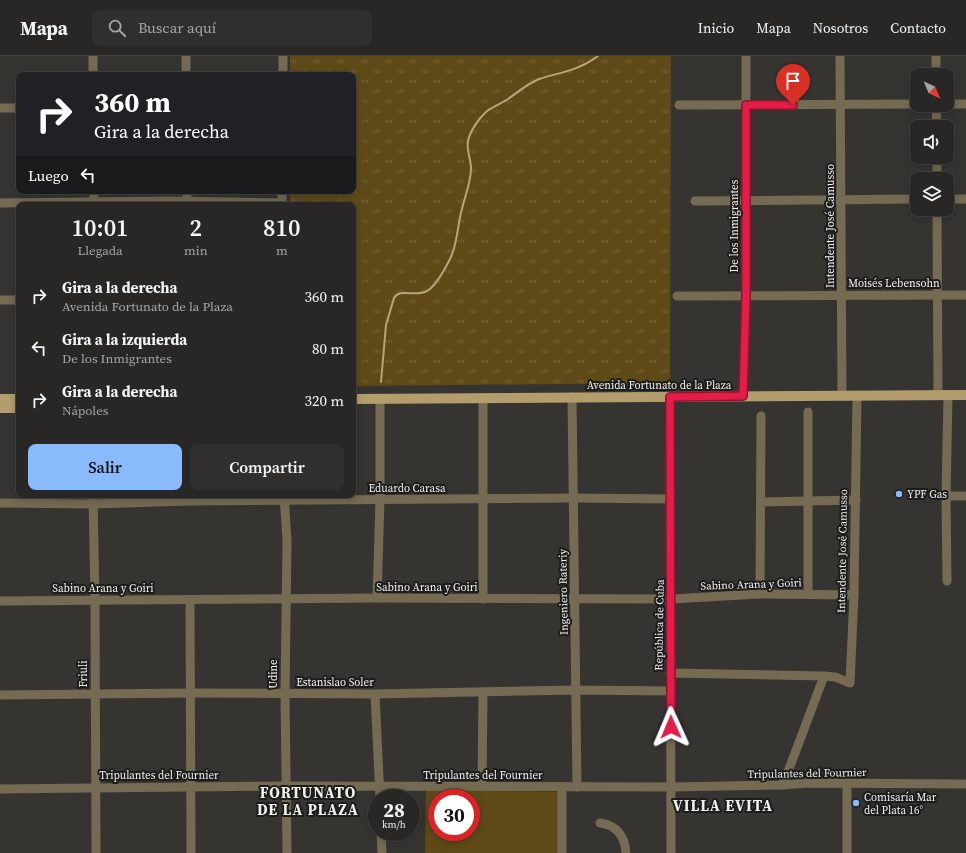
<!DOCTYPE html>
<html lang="es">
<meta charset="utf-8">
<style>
body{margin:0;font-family:"Source Serif 4",serif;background:#302f2d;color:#f1f3f6;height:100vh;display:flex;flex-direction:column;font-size:15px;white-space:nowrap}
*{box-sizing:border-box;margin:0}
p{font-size:13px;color:#a5a5a7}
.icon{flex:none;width:22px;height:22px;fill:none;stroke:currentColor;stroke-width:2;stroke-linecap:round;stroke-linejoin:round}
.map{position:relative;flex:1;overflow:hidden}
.side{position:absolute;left:16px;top:146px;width:340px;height:296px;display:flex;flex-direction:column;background:#282725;border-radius:8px;box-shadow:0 2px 10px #0003,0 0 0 1px #444442}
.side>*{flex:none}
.top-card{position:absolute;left:16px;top:16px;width:340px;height:122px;border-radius:8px;box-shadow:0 2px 10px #0003,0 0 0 1px #444442;background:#202124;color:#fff;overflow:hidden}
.needle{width:26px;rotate:136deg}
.tools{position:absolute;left:910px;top:12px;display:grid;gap:8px}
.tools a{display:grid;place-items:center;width:44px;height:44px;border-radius:8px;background:#282725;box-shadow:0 2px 10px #0003,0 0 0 1px #444442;font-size:20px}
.speed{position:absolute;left:368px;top:733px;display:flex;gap:8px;font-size:20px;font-weight:700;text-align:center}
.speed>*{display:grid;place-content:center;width:52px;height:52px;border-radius:50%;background:#282725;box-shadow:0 2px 10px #0003,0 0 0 1px #444442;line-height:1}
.speed small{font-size:10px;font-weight:400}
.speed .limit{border:6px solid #d22;background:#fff;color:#111}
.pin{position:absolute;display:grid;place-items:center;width:34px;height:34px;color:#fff;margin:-41px -17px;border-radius:50% 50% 50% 0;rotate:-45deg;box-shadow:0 0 4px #0007}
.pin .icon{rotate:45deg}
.me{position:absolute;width:44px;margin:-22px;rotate:359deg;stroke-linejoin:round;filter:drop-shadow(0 0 3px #0008)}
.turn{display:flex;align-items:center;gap:14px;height:84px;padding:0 12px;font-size:18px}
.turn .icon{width:52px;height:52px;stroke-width:2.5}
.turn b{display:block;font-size:28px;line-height:34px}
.then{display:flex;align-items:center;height:38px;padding:0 12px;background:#0003;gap:8px;font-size:15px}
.eta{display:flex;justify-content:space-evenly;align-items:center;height:68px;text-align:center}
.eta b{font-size:24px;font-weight:600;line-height:28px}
.button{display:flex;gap:8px;margin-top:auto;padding:8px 12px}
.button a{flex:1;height:46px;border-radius:8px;background:#89bafc;color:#111;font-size:16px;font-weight:600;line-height:46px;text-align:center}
.button a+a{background:#302f2d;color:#f1f3f6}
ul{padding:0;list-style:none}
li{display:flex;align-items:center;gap:12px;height:52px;padding:0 12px}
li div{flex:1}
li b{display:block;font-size:15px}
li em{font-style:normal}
header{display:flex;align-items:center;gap:24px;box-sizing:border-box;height:56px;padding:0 20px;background:#282725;border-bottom:1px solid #444442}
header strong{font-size:19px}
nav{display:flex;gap:22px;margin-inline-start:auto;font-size:14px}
.search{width:280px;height:36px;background:#302f2d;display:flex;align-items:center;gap:10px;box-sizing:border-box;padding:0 14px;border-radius:8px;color:#a5a5a7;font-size:15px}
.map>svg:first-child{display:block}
.grass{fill:url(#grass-tufts)}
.green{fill:#5f4a17;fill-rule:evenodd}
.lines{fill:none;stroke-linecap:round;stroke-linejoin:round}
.stream{stroke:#b7a47c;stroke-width:2}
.minor{stroke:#756a52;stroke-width:9}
.major{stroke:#b49d6d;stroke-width:10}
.route-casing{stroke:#92132f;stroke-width:10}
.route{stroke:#e11d48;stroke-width:7}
.poi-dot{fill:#89bafc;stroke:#1c1c1a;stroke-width:1.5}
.labels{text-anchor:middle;stroke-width:4;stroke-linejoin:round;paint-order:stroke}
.street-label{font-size:11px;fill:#f2f1ef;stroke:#1c1c1a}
.poi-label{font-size:11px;fill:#f2f1ef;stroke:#1c1c1a;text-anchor:start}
.district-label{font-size:15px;font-weight:bold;letter-spacing:1px;fill:#f2f1ef;stroke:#1c1c1a}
</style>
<header>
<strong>Mapa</strong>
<div class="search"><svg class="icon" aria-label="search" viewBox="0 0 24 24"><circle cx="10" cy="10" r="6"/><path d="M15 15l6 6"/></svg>Buscar aquí</div>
<nav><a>Inicio</a><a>Mapa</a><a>Nosotros</a><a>Contacto</a></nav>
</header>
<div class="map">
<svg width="966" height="797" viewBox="0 0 966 797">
<defs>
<pattern id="grass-tufts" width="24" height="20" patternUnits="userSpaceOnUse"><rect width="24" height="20" fill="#5f4a17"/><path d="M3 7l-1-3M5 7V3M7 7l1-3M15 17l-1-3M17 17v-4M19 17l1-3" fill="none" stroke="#766539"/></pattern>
</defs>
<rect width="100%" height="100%" fill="#353431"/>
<polygon class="grass" points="290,0 671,0 670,327 353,330 353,149 290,149 290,135 353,135 353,19 290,19"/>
<path class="green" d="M426,734L559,736V797H425ZM437,742H471V776H437Z"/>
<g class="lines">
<path class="stream" d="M381,326L386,269L394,242C400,231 418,243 430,233C438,226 445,213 450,203C458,187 457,170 462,153C465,139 471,127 471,112C471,103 466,94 468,85C470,75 479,62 487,55C494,50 502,47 508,43C518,36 527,28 539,23C561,16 578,15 598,0"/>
<g class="minor">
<polyline points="93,0 93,19"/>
<polyline points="186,0 186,19"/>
<polyline points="283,0 283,19"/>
<polyline points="840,0 842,340"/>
<polyline points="936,0 936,19"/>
<polyline points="947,48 966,48"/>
<polyline points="679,49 917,48"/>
<polyline points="936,49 937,71"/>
<polyline points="0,52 19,52"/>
<polyline points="937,101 937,123"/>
<polyline points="94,135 94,149"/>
<polyline points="187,135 187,149"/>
<polyline points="947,143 966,143"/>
<polyline points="695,145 917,143"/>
<polyline points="0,147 170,145 281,147"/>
<polyline points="282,149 282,135"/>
<polyline points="937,153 938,339"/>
<polyline points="677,240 966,239"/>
<polyline points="0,244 19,244"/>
<polyline points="743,340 746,240 746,0"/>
<polyline points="572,341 577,731"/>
<polyline points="670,341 671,797"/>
<polyline points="93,439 95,544 96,797"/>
<polyline points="284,439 287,485 285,638 287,797"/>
<polyline points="946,440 966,440"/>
<polyline points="761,446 856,444"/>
<polyline points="0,447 93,448 189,445 574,442 670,443"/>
<polyline points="947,525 946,440 948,339"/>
<polyline points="760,538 761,360"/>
<polyline points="808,538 808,356"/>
<polyline points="377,542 380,444 380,343"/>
<polyline points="483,543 483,342"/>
<polyline points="190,544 191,797"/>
<polyline points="0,545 377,542 671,543 760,538 854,539"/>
<polyline points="670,617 824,620 835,621 850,627 854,539 857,340"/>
<polyline points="375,638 380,742"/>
<polyline points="0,639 190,637 375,638 575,634 670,635"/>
<polyline points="782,729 786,721 824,620"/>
<polyline points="482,730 483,636"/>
<polyline points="0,733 286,730 671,731 782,729 808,727 966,728"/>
<path d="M600,767C617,769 625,781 626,797"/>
<polyline points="381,776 382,797"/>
<polyline points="562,797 562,731"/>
<polyline points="847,797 847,728"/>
</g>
<g class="major">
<polyline points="0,343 19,343"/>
<polyline points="353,343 966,339"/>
<polyline points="0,352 19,352"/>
</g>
</g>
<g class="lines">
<defs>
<path id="route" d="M671,671C670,561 670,451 670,341L743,340L746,240V49H793"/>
</defs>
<use href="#route" class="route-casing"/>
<use href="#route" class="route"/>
</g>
<g class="poi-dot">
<circle cx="899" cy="438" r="4"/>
<circle cx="856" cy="747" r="4"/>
</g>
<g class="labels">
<g class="street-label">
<text transform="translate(734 170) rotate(-90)" y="4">De los Inmigrantes</text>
<text transform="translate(830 170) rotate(-90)" y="4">Intendente José Camusso</text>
<text x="894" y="231">Moisés Lebensohn</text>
<text x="659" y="333">Avenida Fortunato de la Plaza</text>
<text x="407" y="436">Eduardo Carasa</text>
<text transform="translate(842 495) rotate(-89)" y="4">Intendente José Camusso</text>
<text transform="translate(751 528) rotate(-2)" y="4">Sabino Arana y Goiri</text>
<text x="427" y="535">Sabino Arana y Goiri</text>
<text x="103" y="536">Sabino Arana y Goiri</text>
<text transform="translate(563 536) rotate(-91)" y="4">Ingeniero Rateriy</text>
<text transform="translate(659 569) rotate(-89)" y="4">República de Cuba</text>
<text transform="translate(83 618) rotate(-90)" y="4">Friuli</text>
<text transform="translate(273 618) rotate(-90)" y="4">Udine</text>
<text x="335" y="630">Estanislao Soler</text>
<text transform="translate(807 717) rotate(-1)" y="4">Tripulantes del Fournier</text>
<text x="159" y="723">Tripulantes del Fournier</text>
<text x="483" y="723">Tripulantes del Fournier</text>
</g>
<g class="poi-label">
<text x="907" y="442">YPF Gas</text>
<text x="864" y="745">Comisaría Mar<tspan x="864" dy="13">del Plata 16°</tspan></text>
</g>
<g class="district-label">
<text x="308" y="742">FORTUNATO<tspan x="308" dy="17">DE LA PLAZA</tspan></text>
<text x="723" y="755">VILLA EVITA</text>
</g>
</g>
</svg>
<div class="tools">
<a><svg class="needle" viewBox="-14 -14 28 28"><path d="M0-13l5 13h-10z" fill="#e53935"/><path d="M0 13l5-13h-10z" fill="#a5a5a7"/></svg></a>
<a><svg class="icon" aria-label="sound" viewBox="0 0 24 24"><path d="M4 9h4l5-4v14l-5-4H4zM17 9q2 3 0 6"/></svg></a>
<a><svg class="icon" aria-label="layers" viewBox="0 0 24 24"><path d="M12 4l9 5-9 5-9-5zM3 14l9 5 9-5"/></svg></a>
</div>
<div class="speed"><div>28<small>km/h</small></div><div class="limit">30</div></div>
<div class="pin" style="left:793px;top:49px;background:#d93025"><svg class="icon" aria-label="arrive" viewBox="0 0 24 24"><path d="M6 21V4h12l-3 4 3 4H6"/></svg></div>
<svg class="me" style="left:671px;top:671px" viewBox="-20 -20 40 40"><path d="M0-17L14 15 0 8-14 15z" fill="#e11d48" stroke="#fff" stroke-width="4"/></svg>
<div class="top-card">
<div class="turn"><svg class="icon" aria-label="right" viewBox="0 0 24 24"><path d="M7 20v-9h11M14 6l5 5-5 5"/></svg><div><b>360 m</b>Gira a la derecha</div></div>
<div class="then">Luego<svg class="icon" aria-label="left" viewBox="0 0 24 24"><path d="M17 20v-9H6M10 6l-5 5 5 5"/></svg></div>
</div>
<section class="side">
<div class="eta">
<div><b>10:01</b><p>Llegada</p></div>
<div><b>2</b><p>min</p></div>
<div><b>810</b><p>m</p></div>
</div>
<ul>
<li><svg class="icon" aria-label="right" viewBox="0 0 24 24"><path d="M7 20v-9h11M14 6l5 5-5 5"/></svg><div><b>Gira a la derecha</b><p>Avenida Fortunato de la Plaza</p></div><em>360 m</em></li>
<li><svg class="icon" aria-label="left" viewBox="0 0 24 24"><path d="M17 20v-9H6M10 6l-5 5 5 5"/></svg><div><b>Gira a la izquierda</b><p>De los Inmigrantes</p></div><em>80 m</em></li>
<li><svg class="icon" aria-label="right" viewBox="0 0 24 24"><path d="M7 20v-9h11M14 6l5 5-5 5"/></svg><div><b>Gira a la derecha</b><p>Nápoles</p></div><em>320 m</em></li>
</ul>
<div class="button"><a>Salir</a><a>Compartir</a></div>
</section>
</div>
